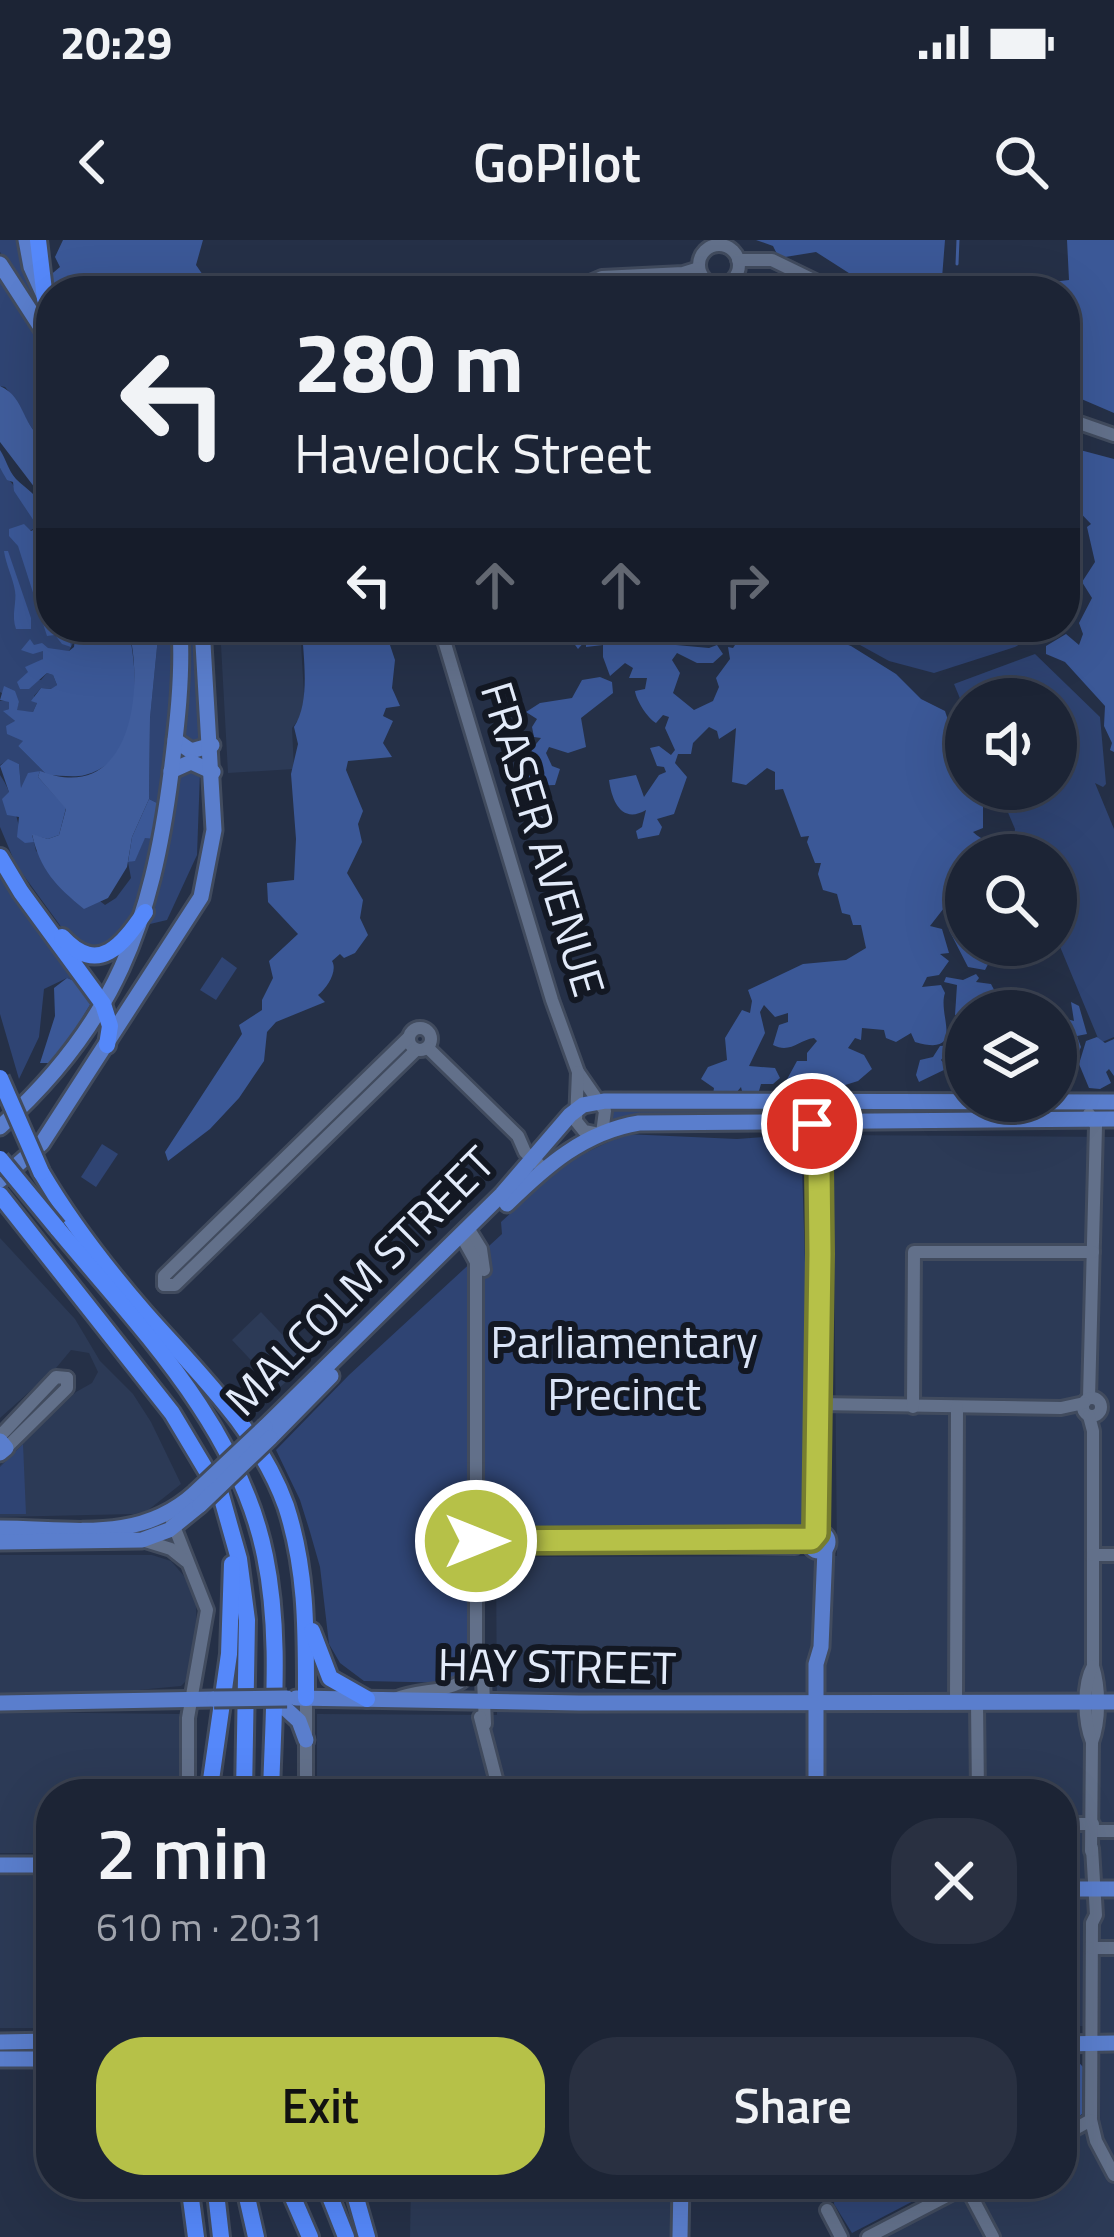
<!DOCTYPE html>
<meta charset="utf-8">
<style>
body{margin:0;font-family:"Titillium Web",sans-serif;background:#293041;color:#f1f3f6;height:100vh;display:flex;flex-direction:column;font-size:45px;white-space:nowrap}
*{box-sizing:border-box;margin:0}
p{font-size:39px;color:#a0a4ad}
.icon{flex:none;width:66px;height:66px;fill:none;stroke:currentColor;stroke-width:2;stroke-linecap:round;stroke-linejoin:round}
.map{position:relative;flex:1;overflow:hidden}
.panel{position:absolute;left:36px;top:1539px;width:1041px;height:420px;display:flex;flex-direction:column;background:#1c2435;border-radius:48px;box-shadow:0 12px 48px #0002,0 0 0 3px #3a4150}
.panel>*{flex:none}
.banner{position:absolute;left:36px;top:36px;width:1044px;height:366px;border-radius:48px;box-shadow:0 12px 48px #0002,0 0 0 3px #3a4150;background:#1c2435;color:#f1f3f6;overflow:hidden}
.fabs{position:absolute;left:945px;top:438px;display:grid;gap:24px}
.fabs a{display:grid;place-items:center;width:132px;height:132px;border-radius:50%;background:#1c2435;box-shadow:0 12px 48px #0002,0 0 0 3px #3a4150;font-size:60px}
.pin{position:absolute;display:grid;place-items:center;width:102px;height:102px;color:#fff;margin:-51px;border:6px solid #fff;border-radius:50%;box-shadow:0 3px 12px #0007}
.me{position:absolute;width:132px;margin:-66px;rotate:90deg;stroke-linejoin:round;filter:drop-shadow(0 0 9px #0008)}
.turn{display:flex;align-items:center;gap:42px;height:252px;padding:0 60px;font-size:54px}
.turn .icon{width:156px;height:156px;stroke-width:2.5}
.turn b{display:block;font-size:84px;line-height:102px}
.lanes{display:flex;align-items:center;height:114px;padding:0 60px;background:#0003;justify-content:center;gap:60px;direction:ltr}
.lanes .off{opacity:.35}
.round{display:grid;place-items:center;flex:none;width:126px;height:126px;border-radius:48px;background:#293041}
.headline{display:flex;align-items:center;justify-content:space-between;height:204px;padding:0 60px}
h1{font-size:72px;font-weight:600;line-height:90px}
.action{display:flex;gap:24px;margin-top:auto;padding:24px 60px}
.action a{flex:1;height:138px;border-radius:48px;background:#b6c148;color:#111;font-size:48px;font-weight:600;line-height:138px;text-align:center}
.action a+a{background:#293041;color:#f1f3f6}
.status{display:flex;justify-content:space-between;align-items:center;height:84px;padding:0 60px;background:#1c2435;direction:ltr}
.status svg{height:33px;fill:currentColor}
header{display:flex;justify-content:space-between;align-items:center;height:156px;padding:0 60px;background:#1c2435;font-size:54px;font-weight:600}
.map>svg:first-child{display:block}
.built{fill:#2c3a56}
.green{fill:#2f4473}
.forest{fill:#3b5897}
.water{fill:#405d9c}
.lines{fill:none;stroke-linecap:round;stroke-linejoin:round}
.stream{stroke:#405d9c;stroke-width:3}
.minor-casing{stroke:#414b5e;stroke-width:18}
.major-casing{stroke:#414b5e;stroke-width:21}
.highway-casing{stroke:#414b5e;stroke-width:22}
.minor{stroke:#62708a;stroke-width:12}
.major{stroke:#5a7ecd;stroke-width:15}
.highway{stroke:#5588fa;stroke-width:16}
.major-bridge-casing{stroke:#414b5e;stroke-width:21;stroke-linecap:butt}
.highway-bridge-casing{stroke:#414b5e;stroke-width:22;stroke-linecap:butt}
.major-bridge{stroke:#5a7ecd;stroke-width:15}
.highway-bridge{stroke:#5588fa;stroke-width:16}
.route-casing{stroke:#767d2f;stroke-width:30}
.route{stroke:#b6c148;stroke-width:21}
.labels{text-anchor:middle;stroke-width:12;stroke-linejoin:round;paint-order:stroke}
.street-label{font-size:45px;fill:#e3ebfa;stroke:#131823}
.park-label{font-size:45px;fill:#dae4f7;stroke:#131823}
</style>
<div class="status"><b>20:29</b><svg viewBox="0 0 49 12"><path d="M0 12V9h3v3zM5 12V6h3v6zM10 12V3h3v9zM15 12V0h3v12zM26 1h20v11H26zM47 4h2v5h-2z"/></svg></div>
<header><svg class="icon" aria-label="back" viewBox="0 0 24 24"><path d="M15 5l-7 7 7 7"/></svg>GoPilot<svg class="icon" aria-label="search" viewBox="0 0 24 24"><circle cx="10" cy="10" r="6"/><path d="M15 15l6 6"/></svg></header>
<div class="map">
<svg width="1114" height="1997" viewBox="0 0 1114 1997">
<rect width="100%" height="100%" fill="#253047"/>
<g class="built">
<polygon points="220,387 300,387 305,471 292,488 294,529 228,533"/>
<polygon points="833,895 1114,897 1114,1997 866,1997 967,1944 1062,1944 1062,1894 1089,1879 1089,1786 1062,1786 1062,1554 317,1554 317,1474 497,1475 496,1317 837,1316"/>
<polygon points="0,998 75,1079 100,1121 133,1154 151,1182 181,1244 147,1271 134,1274 0,1277 0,1225 76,1152 92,1143 98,1132 89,1113 71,1110 56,1128 0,1178"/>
<polygon points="261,1072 308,1122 278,1149 232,1100"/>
<polygon points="0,1315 152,1315 171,1321 190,1343 196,1363 197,1393 186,1441 181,1446 117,1452 0,1453"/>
<polygon points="0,1472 180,1474 181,1554 51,1554 51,1613 0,1613"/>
<rect x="0" y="1636" width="51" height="152"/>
<polygon points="411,1944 671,1944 671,1997 410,1997"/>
</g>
<g class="green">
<polygon points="0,0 22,0 49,82 0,12"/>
<path d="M0,30L51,106V152L33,164L51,185V206C27,191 23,167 5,147L0,146Z"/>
<polygon points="0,228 41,281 46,271 51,276 51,291 48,286 38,286 16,299 51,387 67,387 75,399 69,411 21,410 43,411 43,419 23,439 41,440 47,433 53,435 57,445 52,449 41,448 34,456 37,463 33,472 16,471 19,462 0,452"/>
<path d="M1065,293C1080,317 1082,347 1065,370Z"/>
<polygon points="159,387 175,387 176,421 161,565 149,559 150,478"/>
<polygon points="186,387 194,387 201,502 197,506 183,501"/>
<polygon points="798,387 1047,387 1015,407 934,433 889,421 860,405"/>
<polygon points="1035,414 1100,477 1106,544 1103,547 1095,543 1114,589 1114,797 1100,803 1056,697 1056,615 1012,615 1015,589 998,549 1056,549 1056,459 966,459 966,473 954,444"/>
<polygon points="0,461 9,461 9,469 4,471 16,482 12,495 24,501 18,506 47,535 39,531 21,549 19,524 8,520 0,525"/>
<polygon points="184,527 200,532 197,615 167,680 150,684 178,534"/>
<path d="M0,535C15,556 15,581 25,602H34L36,611L105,665L116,658L131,638L128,622L135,620L145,597L157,599L137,677L114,705L92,709L70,699L16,625L0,587Z"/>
<polygon points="0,637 77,742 67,738 44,749 39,797 19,839 0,774"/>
<polygon points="222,717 237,728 216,760 200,750"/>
<polygon points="610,865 803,872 811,875 636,876 611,881"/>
<polygon points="847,868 1035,868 1082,872 829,875"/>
<polygon points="625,894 737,899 801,894 814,1309 475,1310 469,1433 456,1443 364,1441 340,1423 329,1404 320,1327 310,1292 300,1260 276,1210 349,1135 502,994 501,982 566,922"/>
<polygon points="102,904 118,914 96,947 81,937"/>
<polygon points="23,1204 26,1274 0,1274 0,1227"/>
<polygon points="1062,1745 1080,1747 1080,1784 1062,1786"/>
<polygon points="835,1944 946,1944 852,1993 834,1964"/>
</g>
<g class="forest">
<polygon points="63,0 203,0 196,25 214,51 61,51 48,37 60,27 55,17"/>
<polygon points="756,0 945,0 941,51 877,51 816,12 779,18 773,6"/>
<polygon points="1067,0 1114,0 1114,173 1065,152 1065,51 975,51 1069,40"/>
<polygon points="1065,206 1114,219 1114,512 1110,510 1112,503 1104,486 1105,466 1065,422 1046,414 1046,406 1066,394 1079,405 1083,394 1079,383 1092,358 1082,342 1095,322 1087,287 1091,284 1069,261 1065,261"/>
<path d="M0,210C6,219 8,230 16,239C27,250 37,254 46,271L41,282L34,281L14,251L13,242L7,240L0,228Z"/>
<path d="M24,284L31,291L44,285L51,291V387H80L83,400L105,387H128C138,432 146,519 85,535C73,538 59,535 47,535L18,506L23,501L7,494L6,486L15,481L3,471L9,469V462L0,460L4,446L15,451L19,462L17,470L33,472L37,463L31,461L41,448L51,449L57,445L53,435L47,433L29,449H20L17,442L28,432L25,427L43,419V411L33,414L21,410L30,399L34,405L42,403L48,408L69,411L74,407L75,399L69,394L71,407L62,404L55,395L47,396L18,306L9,296V289Z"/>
<path d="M4,311H8L31,378V389H16C11,375 17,362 15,351C13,338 6,325 4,311Z"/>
<path d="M302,387H384L395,420L392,448L400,466L386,468L383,476L393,481L383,503L392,517L348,521L346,530L363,571L358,584L362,602L347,633L363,660L360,678L368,695L355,713L344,718L340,714L332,721C338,731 327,748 318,755L325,762L276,782L267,792L264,821L239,858L210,889L168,921L165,912L242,794L239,785L262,770V760L273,738L269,721L298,694L268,662L267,643L294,640L296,599L291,534L298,504L294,487C311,461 303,417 302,387Z"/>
<path d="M610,387H628L630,392L655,389L665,404L709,408L717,405L723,414L713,423H697L677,413L672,420L680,433L673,453L694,470L713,461L719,447L716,438L730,419L728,407L733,408L747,387H799L851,406L896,434L921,459L945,471L966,535V549H976L983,563V588L973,592C983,602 994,600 1004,611L1003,615H966L962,652L954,655L930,686L942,689L949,713L940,714L949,721L939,735L927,737L922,747L941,745L945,753C937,775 967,817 915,802L911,793L896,802L886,798L884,790L862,788L861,800L855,798L848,808L864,815L872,829L858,841L842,846L831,836L821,837L809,849H792L785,843L797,821H807V813L817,801L814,798C799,800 790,814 773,805L779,785L788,782V773L775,777L764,765L760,772L765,793L749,826L775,828L780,838L773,844H761L759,851L751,856L743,855L741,847L736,853L713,854L714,848L701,839L708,827L727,820L725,798L742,770L750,773L752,761L748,750L803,724L846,720L866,708L861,685H853L850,675L842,673L837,654L823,650L818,634L821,623H815L807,602L809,596L801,597L783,549L775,550V532L767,528L746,545L732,542L736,488L719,499L717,491L709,487L693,503L691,514H678L675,523L687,537L674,574L657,579L662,587L659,595L638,599L636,591L642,587L646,570C622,584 612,562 609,540L636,535L644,557L659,535L666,532L664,527L657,526L650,508L659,506L671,515L675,510L665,488L669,477L663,475L656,483C648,479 636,460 635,451L645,449L647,438H629L633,428L625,423L610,436L603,417V405L586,407V400L578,409L570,398L588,389L594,395H603Z"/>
<polygon points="600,437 612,442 613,453 581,478 586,507 568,513 549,507 546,513 552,526 560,529 555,545 525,546 533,527 541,527 536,521 530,521 532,509 541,498 534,497 532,487 537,479 526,472 540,463 572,458 582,440"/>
<polygon points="8,519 19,524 21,548 28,533 40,531 38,537 66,568 59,595 48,599 32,595 34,602 25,603 17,597 19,577 7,575 2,559 9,552 0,526"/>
<polygon points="149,559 161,565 157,599 145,598 135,621 128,622 132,597"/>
<polygon points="966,685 966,705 970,712 977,712 979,705 998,705 985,730 968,727 949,690"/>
<polygon points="976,734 979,738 976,742 991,744 1003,767 1001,771 981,771 970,765 964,774 955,775 957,745 944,742 946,737 963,740"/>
<polygon points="67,738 77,742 93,760 55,823 40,823 55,776 54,748"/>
<polygon points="1071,762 1079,766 1087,794 1077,796 1081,807 1077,816 1062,820 1066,829 1061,844 1056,845 1056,784 1063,778 1074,781"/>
<polygon points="962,787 966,790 966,828 957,830 955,819 945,815 941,820 948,828 919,842 916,835 920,820 933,817 940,806 955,805 959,793 953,788"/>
<polygon points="1097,797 1105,803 1114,799 1114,836 1109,829 1106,832 1111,843 1100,849 1089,848 1079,824 1086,801"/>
<polygon points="1069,1812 1083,1827 1082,1874 1072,1882 1062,1871 1062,1813"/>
</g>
<g class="water">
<path d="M0,146C27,158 19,186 51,206V228L46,238L51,251V269L0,202Z"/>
<path d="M128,387H159L150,478L149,559L132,597L127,627L108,658L84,669C56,646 40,630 32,594L48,599L59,595L66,569L38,537L40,531C132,567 145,447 128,387Z"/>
</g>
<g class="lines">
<polyline class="stream" points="957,24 958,0"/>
<defs>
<g id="minor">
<circle cx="719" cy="25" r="20"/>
<polyline points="738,20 772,20 836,51"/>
<polyline points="569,51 602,37 683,33 699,28"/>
<polyline points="1065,178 1114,195"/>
<polyline points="440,387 552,760 578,832 605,871 602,893"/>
<circle cx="420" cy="799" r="11"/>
<polyline points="428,808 518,896 525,912 544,929"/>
<polyline points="578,832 576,881 584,891 599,894"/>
<polyline points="1089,874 1096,886 1089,1158"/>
<polyline points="468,988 481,1009 484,1030"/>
<polyline points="164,1045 164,1036 409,797"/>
<polyline points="164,1045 175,1045 416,810"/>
<circle cx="1092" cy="1167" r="9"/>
<polyline points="819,1164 1061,1168 1084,1163"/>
<polyline points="913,1167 914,1012 1093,1012"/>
<path d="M1089,1176L1093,1191V1426C1100,1448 1100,1481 1092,1502"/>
<polyline points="0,1196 56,1137 67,1138"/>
<polyline points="6,1208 67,1148 67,1138"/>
<polyline points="172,1281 207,1370 188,1478 188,1554"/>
<polyline points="142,1300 171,1309 186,1321"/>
<polyline points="476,1301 811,1299"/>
<polyline points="588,1304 795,1307"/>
<polyline points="1093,1315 1114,1315"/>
<polyline points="482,1417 485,1484"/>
<path d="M395,1459C425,1445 467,1459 476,1418V1022L461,995"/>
<polyline points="956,1463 957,1167"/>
<polyline points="977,1463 978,1554"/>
<polyline points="480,1477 500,1554"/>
<polyline points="306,1554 306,1458"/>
<polyline points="1062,1584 1093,1584"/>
<polyline points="1093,1591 1114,1591"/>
<polyline points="1092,1608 1096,1675 1092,1683 1091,1880 1096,1901 1114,1935"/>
<path d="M1091,1611L1092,1502C1084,1482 1082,1445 1093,1426"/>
<polyline points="1092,1708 1114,1708"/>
<polyline points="1062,1896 1091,1880"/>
<polyline points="966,1946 993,1997"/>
<polyline points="827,1970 841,1997"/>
<polyline points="868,1997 970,1944"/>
</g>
<g id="major">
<polyline points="26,0 31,27 51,71"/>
<polyline points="0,24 51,103"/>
<polyline points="175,500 191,511 212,505"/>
<polyline points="171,531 191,522 213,532"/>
<path d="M812,873C824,887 828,910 819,927L816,1293"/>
<path d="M0,887C115,784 152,683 171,533C177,485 183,436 180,387"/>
<polyline points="0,940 42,903 201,657 214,590 202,387"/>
<path d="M507,964C546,926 584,892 639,883L1114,879"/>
<polyline points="265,1187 502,954 570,875 583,865 605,861 1114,862"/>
<polyline points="270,1198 331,1136"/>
<polyline points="0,1201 6,1208 0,1213"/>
<path d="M0,1288C71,1288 139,1304 195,1253"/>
<circle cx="819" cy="1302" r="9"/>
<polyline points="0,1302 142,1300 169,1290 200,1265"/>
<polyline points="296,1458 579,1463 1114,1462"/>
<polyline points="0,1463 214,1459"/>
<polyline points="286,1469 299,1481 306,1500"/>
<polyline points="816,1554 816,1424 821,1407 825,1309"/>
<polyline points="0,1625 51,1625"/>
<polyline points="1062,1649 1114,1649"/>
<polyline points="0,1802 51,1801"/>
<polyline points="1062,1804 1114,1803"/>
<polyline points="0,1819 51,1819"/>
<polyline points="680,1997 681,1944"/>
</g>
<g id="highway">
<polyline points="38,0 45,59"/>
<polyline points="0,617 21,652 103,764 110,786 107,805"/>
<path d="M62,697C99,737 123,704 145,672"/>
<path d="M41,932C71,983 106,1028 145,1073C197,1132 259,1190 286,1266C307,1330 306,1393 306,1458"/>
<polyline points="0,955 172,1173 221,1255 239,1319 247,1380 244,1554"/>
<path d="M57,988C139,1087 239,1186 265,1316C281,1394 273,1475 271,1554"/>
<polyline points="312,1391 330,1438 367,1459"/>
<polyline points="209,1554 229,1414 232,1324"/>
<polyline points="189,1944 196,1997"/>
<polyline points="215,1944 221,1997"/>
<polyline points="244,1944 256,1997"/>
<polyline points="287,1944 310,1997"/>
<polyline points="325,1944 346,1997"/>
<polyline points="352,1944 367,1997"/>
</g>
</defs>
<use href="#minor" class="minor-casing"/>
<use href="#major" class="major-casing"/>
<use href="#highway" class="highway-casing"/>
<use href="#minor" class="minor"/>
<use href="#major" class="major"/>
<use href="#highway" class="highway"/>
<defs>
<g id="major-bridge">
<polyline points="195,1253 265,1187"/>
<polyline points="200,1265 270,1198"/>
<polyline points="214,1459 287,1458"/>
</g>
<g id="highway-bridge">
<polyline points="0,838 41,932"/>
<polyline points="0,919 57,988"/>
</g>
</defs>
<use href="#major-bridge" class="major-bridge-casing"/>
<use href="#highway-bridge" class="highway-bridge-casing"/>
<use href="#major-bridge" class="major-bridge"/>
<use href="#highway-bridge" class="highway-bridge"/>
</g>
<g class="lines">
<defs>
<polyline id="route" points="476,1301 811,1299 816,1293 820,1014 819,926 812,884"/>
</defs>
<use href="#route" class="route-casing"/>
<use href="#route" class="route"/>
</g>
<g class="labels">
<g class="street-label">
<text transform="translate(543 599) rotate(73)" y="16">FRASER AVENUE</text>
<text transform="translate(360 1041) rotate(-45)" y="16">MALCOLM STREET</text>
<text transform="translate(557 1426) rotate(1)" y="16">HAY STREET</text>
</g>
<g class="park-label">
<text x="624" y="1118">Parliamentary<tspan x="624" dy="52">Precinct</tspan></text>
</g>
</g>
</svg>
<div class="fabs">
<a><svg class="icon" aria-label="sound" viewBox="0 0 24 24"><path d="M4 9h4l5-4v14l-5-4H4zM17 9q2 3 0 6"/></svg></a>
<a><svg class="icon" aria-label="search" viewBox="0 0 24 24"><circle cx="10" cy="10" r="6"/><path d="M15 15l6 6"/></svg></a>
<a><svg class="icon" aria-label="layers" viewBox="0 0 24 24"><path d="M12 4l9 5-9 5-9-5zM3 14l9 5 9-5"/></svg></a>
</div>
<div class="pin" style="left:812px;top:884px;background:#d93025"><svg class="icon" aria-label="arrive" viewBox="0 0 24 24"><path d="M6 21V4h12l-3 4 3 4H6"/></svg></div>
<svg class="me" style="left:476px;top:1301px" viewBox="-20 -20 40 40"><circle r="17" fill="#b6c148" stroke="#fff" stroke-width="3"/><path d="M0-11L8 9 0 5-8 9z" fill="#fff"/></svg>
<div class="banner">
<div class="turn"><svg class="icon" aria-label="left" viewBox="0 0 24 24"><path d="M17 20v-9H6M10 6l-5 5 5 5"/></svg><div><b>280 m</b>Havelock Street</div></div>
<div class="lanes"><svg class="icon" aria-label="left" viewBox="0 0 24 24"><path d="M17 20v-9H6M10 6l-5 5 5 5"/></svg><svg class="icon off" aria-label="ahead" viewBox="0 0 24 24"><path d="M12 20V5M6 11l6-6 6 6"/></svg><svg class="icon off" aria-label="ahead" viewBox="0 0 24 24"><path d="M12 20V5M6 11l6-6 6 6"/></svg><svg class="icon off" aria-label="right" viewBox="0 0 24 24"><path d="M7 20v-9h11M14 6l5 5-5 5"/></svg></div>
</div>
<section class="panel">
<div class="headline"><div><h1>2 min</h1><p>610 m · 20:31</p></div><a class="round"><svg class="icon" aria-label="close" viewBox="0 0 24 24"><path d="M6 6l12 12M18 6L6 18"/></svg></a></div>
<div class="action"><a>Exit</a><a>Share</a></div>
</section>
</div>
